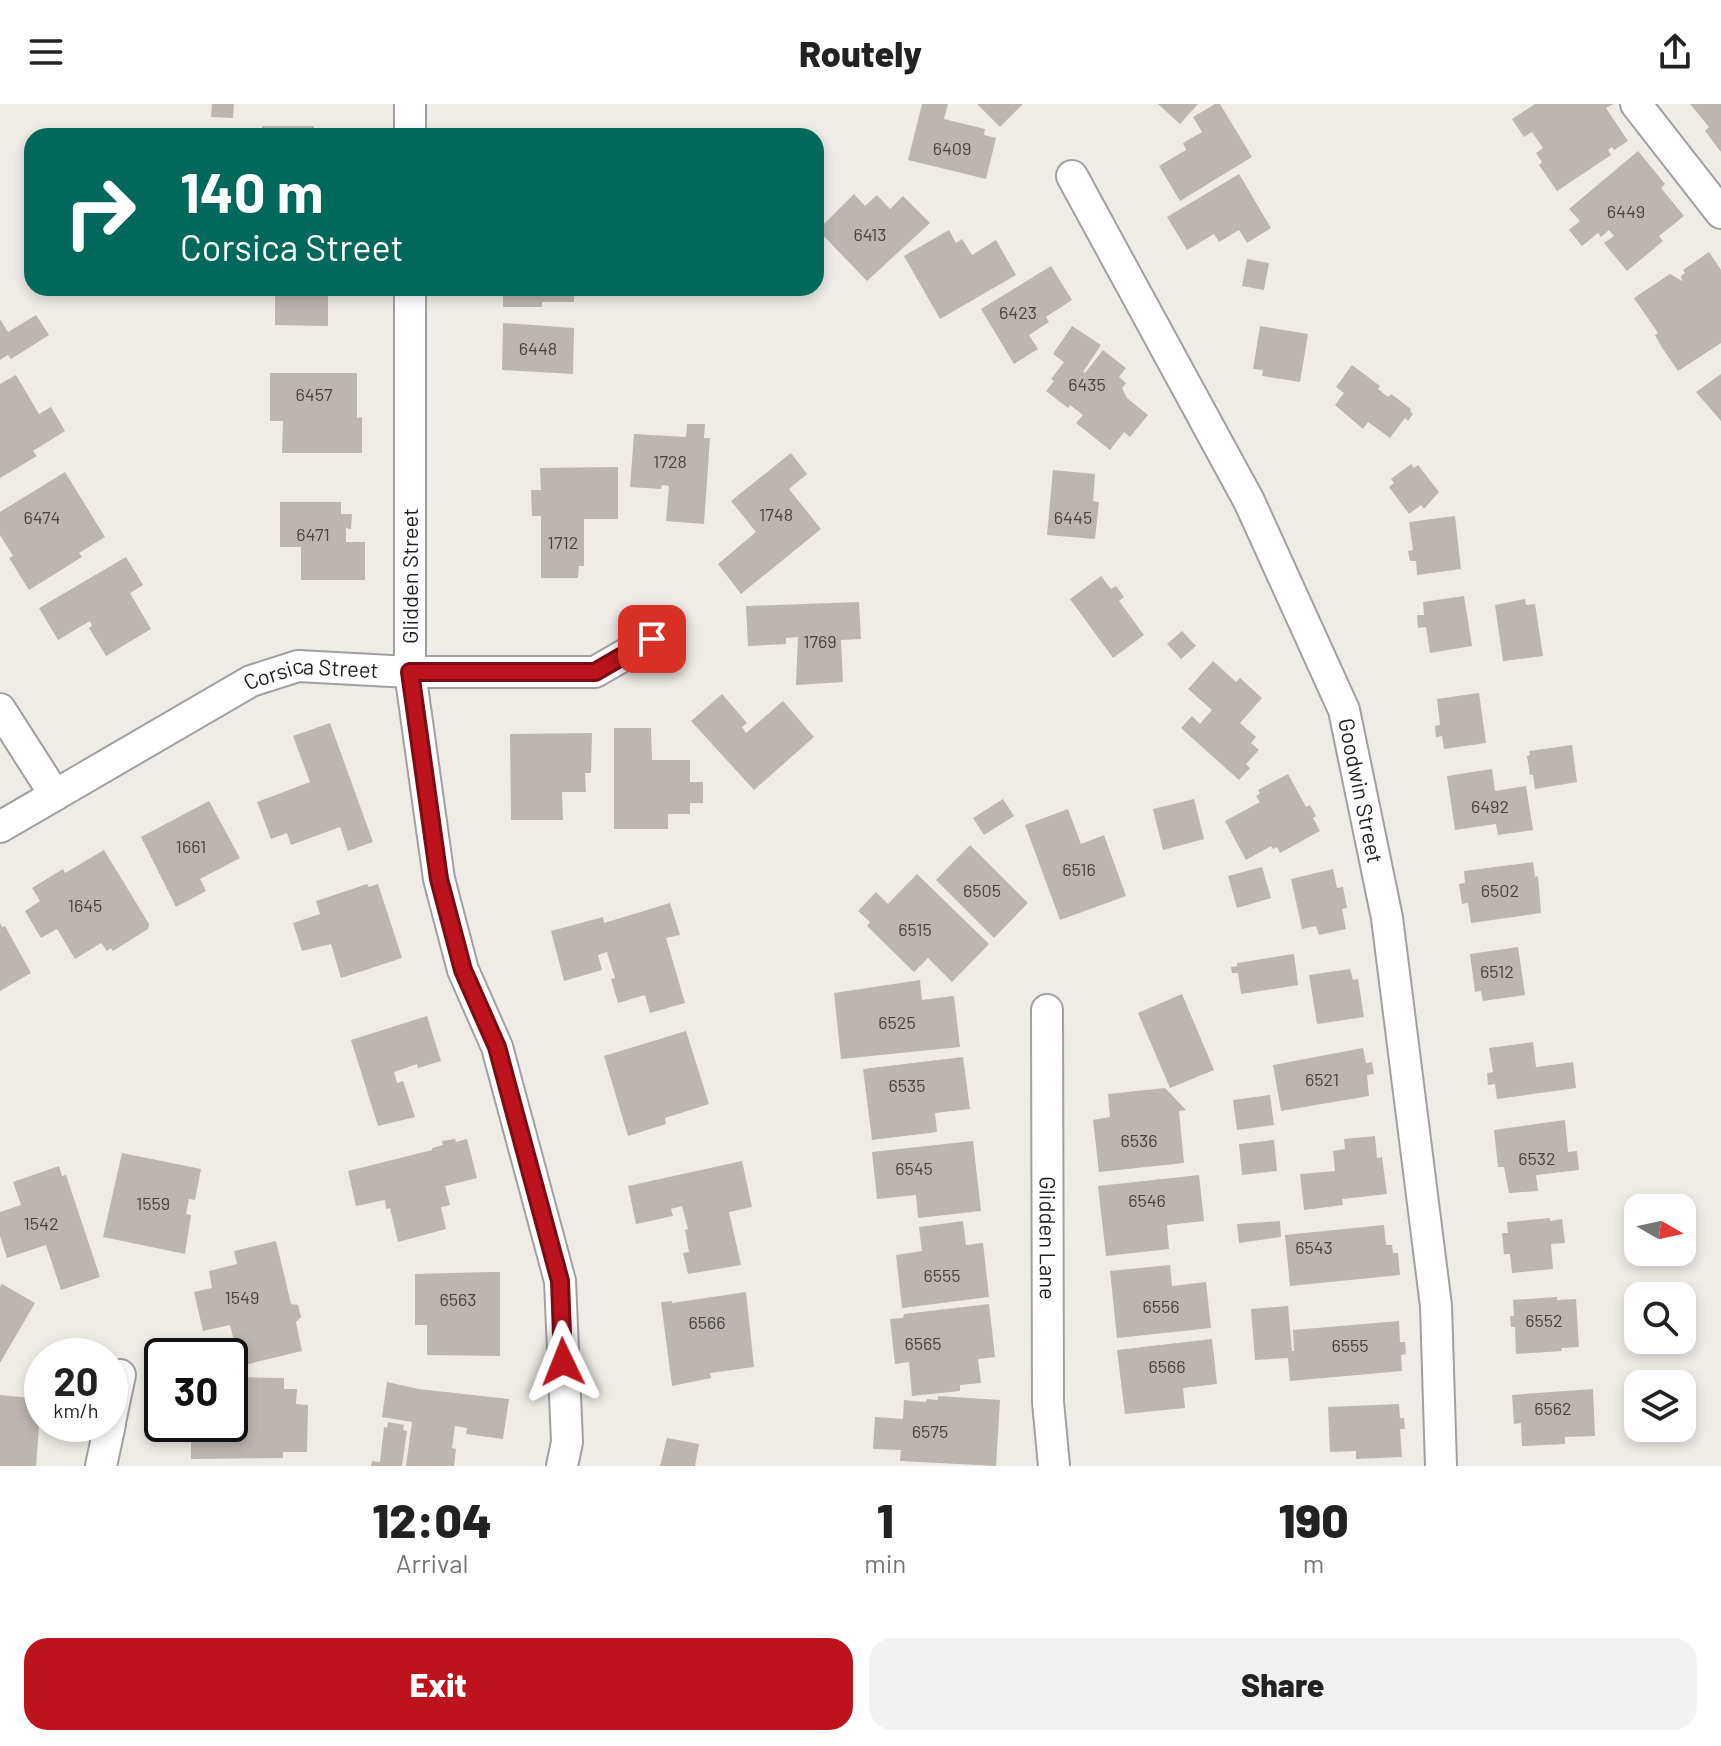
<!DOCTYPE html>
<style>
body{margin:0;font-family:Barlow,sans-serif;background:#f2f2f2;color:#222;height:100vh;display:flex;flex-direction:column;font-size:30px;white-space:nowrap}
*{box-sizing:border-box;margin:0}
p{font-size:26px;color:#767676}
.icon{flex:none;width:44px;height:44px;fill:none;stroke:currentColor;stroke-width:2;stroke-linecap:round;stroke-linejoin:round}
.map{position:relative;height:1362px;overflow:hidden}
.details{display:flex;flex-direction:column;background:#fff;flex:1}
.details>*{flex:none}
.hud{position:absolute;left:24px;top:24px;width:800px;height:168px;border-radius:24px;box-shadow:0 4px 12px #0003;background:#00695c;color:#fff;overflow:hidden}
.needle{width:52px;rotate:99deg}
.controls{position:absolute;left:1624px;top:1090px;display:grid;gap:16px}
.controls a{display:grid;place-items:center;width:72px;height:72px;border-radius:16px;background:#fff;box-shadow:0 4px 12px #0003;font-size:40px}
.speed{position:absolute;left:24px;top:1234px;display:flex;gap:16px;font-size:40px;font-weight:700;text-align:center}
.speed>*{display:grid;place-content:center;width:104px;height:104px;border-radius:50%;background:#fff;box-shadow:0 4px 12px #0003;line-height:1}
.speed small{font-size:20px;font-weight:400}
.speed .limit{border:4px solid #111;border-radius:12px;background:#fff;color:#111}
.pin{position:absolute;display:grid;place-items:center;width:68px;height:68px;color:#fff;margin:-34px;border-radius:16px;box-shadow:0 4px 12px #0006}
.me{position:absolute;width:88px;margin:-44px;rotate:358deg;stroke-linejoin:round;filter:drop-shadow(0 0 6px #0008)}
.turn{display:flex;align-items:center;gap:28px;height:168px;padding:0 24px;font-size:36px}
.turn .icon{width:104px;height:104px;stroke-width:2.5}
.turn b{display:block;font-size:56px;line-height:68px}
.eta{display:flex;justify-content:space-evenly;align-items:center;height:136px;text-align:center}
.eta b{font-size:48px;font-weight:800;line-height:56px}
.button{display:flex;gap:16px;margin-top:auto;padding:16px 24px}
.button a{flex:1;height:92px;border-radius:24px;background:#bc131d;color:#fff;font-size:32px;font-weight:800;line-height:92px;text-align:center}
.button a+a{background:#f2f2f2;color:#222}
header{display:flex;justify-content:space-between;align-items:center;height:104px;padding:0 24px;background:#fff;font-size:36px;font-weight:800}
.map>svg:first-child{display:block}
.building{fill:#bcb5b0}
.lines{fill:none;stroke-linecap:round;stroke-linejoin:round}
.street-casing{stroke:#a0a0a0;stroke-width:34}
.street{stroke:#fff;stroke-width:30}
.route-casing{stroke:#7a0c13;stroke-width:20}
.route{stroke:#bc131d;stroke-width:14}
.labels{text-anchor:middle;stroke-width:6;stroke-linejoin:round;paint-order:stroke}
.number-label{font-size:18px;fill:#464443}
.street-label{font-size:22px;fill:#1f1f1f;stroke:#fff}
</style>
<header><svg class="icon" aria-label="menu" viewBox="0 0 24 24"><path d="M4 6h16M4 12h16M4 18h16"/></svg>Routely<svg class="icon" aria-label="share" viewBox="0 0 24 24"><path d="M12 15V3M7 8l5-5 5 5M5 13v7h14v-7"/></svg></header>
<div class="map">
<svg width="1721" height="1362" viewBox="0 0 1721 1362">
<rect width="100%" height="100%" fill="#efece7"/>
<g class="building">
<polygon points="212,0 234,0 233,14 211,13"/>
<polygon points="922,0 948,0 944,15 985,25 984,31 996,34 986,75 908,56"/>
<polygon points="977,0 1023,0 1000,23"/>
<polygon points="1158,0 1198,0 1180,20"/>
<polygon points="1215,0 1220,0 1252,53 1180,97 1159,62 1186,46 1183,39 1202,28 1193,13"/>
<polygon points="1535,0 1614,0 1606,4 1628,37 1614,46 1612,43 1608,46 1611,51 1557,87 1539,61 1542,58 1536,49 1543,44 1532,28 1524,33 1512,15"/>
<polygon points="1690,0 1721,0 1721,48 1705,27 1709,23"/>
<rect x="262" y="22" width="52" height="10"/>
<polygon points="1638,47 1665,80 1661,84 1684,112 1659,132 1663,137 1627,167 1604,139 1614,132 1609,126 1601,133 1598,129 1582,142 1569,126 1580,117 1569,105"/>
<polygon points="1239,70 1271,124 1247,139 1239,126 1219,138 1214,130 1187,146 1167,113"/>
<polygon points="854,90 865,102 877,91 890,105 903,92 930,119 867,177 818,126"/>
<polygon points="949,126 956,139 962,135 972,151 996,136 1016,171 940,215 904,152"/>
<polygon points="1709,148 1721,166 1721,239 1678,267 1661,242 1655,231 1658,229 1634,194 1670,170 1682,177 1681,172 1685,169 1683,166"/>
<polygon points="1247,155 1269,159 1264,186 1242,182"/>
<polygon points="1051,162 1072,196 1046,213 1049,218 1029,231 1038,245 1014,260 981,205"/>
<polygon points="275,184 328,184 328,222 275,221"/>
<polygon points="503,184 574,184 574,198 542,198 542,203 503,203"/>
<polygon points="36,211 49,231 11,255 8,251 0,256 0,215 8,228"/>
<polygon points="503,219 574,224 573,270 502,266"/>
<polygon points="1072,222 1101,241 1083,268 1085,269 1103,246 1126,264 1119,273 1126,279 1122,284 1127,294 1148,311 1130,333 1124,328 1110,346 1076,319 1083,311 1070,301 1068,304 1046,287 1054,277 1051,275 1064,258 1053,250"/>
<polygon points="1260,222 1308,230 1300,278 1262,272 1263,266 1253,265"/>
<polygon points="1352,261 1380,282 1378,285 1388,293 1391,290 1411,305 1410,307 1413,310 1408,317 1405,314 1390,334 1368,318 1363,325 1335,301 1344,289 1336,283"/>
<polygon points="270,269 357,269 357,314 362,313 362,349 282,349 283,317 270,317"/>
<polygon points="1721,270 1721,317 1696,288"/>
<polygon points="16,271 39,310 51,303 65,327 33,347 37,352 0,374 0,280"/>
<polygon points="687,320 705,320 704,334 710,334 704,420 666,417 669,382 662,381 661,385 630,383 634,330 686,333"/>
<polygon points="791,349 807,370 789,385 821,425 741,490 718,460 756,428 731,397"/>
<polygon points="1411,360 1414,364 1418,361 1439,388 1424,405 1421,401 1409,410 1389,383 1394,379 1391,375"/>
<polygon points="618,363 618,415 584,415 584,462 579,462 578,474 541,474 541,412 532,412 531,386 541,386 540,364"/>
<polygon points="1053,366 1095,370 1093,397 1099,398 1095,435 1047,431"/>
<polygon points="65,368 105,433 79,449 82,453 29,486 9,454 13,452 0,431 0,408"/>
<polygon points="280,398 341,398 341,410 352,410 351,425 346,424 346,438 365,438 365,476 301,476 301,443 280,443"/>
<polygon points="1455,412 1461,465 1417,471 1416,457 1410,457 1408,447 1413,446 1409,418"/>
<polygon points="126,453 143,481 130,489 151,525 106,552 89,524 92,522 90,517 58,536 39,504"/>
<polygon points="1101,472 1111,485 1116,482 1124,493 1119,497 1144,531 1113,554 1070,495"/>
<polygon points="1464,492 1472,542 1430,549 1426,523 1418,524 1417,511 1424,511 1423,498"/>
<polygon points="1525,495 1526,501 1535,500 1543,552 1503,557 1495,501"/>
<polygon points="859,498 861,535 841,536 843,578 796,581 798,533 786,534 786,540 748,542 746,502"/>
<polygon points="1182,527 1196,542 1181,555 1167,540"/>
<polygon points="1213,557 1236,578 1240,574 1262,594 1240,619 1256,633 1251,639 1259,646 1246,660 1250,664 1239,676 1181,624 1192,612 1200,620 1212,606 1188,585"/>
<polygon points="1479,589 1486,639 1444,645 1442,632 1436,633 1435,622 1440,621 1437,595"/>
<polygon points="722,590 747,619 742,623 746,629 783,597 814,633 754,686 691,617"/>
<polygon points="330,619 373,738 348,747 340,723 291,741 287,729 271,735 257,698 310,678 293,632"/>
<polygon points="614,624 651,624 652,656 690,656 690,678 703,678 703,699 690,699 690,710 668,710 668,725 614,725"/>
<polygon points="592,629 591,669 585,669 586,688 562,688 563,716 511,716 510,630"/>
<polygon points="1572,641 1577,678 1535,685 1533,671 1530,671 1527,652 1530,651 1529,647"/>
<polygon points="1492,665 1495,687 1526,682 1533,726 1498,731 1496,720 1455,726 1447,672"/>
<polygon points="1288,670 1306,703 1310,701 1316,712 1313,714 1320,727 1280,749 1277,743 1273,745 1271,742 1246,756 1225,717 1260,698 1256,692 1260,689 1258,686"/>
<polygon points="1003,695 1014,712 984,731 973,714"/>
<polygon points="1194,695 1204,735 1163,746 1153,705"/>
<polygon points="209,697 240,754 200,775 206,787 176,803 141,733"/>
<polygon points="1068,705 1081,740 1104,731 1126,792 1060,816 1025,721"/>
<polygon points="970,741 1028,799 994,834 936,776"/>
<polygon points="104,746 149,820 148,825 113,847 111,844 107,847 101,839 75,855 57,825 41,834 25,807 40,797 32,784 63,765 65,769"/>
<polygon points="1533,758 1535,773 1538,772 1541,809 1471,819 1468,799 1462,800 1459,780 1465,779 1464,767"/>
<polygon points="1262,763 1271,794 1237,804 1228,772"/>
<polygon points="1333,765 1337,784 1343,783 1347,804 1342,805 1346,825 1319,831 1316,822 1302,825 1291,775"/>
<polygon points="917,770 989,840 952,878 928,854 914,868 867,822 870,818 858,807 876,788 888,800"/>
<polygon points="367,780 369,783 378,780 402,854 341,874 331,840 302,847 293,819 320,810 316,797"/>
<polygon points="670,799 680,831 666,834 685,899 650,909 645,891 618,899 611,875 615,874 607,848 598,851 602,866 564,877 551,827 603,813 604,819"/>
<polygon points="0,819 2,823 5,822 31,869 0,887"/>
<polygon points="1518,843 1525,891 1483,897 1481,887 1475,888 1470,850"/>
<polygon points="1294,850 1298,881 1241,890 1238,869 1232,869 1231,863 1237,862 1237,859"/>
<polygon points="1350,865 1353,876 1358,875 1364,913 1317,920 1309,871"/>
<polygon points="920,876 922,896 954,892 960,943 841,955 834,889"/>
<polygon points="1182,890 1214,966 1170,984 1138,909"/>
<polygon points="427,912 441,957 418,964 417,960 394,968 397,979 403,977 415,1013 378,1022 351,936"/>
<polygon points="686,927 709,1000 665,1014 666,1020 628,1032 604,952"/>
<polygon points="1533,938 1536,963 1573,958 1576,984 1497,995 1495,980 1488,981 1487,969 1493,968 1489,944"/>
<polygon points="1363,944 1366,959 1372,958 1374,970 1367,971 1369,992 1281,1007 1273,961"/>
<polygon points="963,953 970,1005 935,1009 937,1028 872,1036 863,965"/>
<polygon points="1165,984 1186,1006 1179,1007 1184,1059 1099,1068 1093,1016 1110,1013 1108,990"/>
<polygon points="1270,991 1274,1021 1237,1026 1233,996"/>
<polygon points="1565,1016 1568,1048 1577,1047 1579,1066 1536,1071 1538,1087 1509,1089 1504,1063 1498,1063 1494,1026"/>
<polygon points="1375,1032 1377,1054 1382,1053 1387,1090 1342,1095 1343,1101 1304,1106 1300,1070 1335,1067 1333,1047 1345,1045 1344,1035"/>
<polygon points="455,1035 456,1038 467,1035 477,1074 445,1082 450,1101 441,1103 446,1125 398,1138 390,1104 386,1105 385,1096 356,1102 348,1067 432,1046 432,1044 443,1041 442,1037"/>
<polygon points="1274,1036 1277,1067 1242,1071 1239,1040"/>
<polygon points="973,1037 981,1107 918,1114 916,1091 877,1095 872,1048"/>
<polygon points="122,1049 201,1065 195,1096 189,1095 186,1110 191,1111 185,1150 103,1133"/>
<polygon points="742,1057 752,1103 729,1108 741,1161 688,1170 683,1149 689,1148 685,1126 688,1125 682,1102 671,1105 673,1112 636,1120 628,1082"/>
<polygon points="59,1062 62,1072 66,1071 100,1173 61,1186 46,1141 7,1154 0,1132 0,1108 21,1101 13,1078"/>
<polygon points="1199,1071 1204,1117 1167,1121 1169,1145 1106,1152 1098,1082"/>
<polygon points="1550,1114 1550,1117 1562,1115 1565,1139 1551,1140 1553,1165 1512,1169 1510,1150 1504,1150 1502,1129 1508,1129 1507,1118"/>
<polygon points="963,1117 966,1141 983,1139 989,1193 902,1204 896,1151 922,1147 919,1123"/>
<polygon points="1280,1117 1281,1133 1239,1139 1237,1120"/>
<polygon points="1384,1121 1386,1141 1392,1141 1393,1149 1398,1149 1400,1171 1290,1182 1285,1131"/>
<polygon points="276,1137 291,1200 298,1201 301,1213 296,1218 302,1247 240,1262 230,1221 203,1227 194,1188 212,1184 209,1167 237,1160 234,1147"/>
<polygon points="1170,1161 1172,1182 1206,1178 1211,1224 1117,1234 1110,1167"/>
<polygon points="490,1168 500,1168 500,1252 427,1251 427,1221 415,1221 415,1170"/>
<polygon points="2,1180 35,1199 0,1259 0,1183"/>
<polygon points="746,1188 754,1263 710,1269 711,1274 672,1282 661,1198 672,1197 672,1199"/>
<polygon points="1557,1193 1557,1196 1576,1195 1579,1243 1561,1244 1562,1247 1516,1250 1515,1223 1511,1223 1510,1212 1514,1212 1513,1196"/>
<polygon points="989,1200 995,1253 978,1255 981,1279 960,1281 960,1287 912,1292 909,1258 895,1260 890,1215 903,1214 904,1210"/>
<polygon points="1288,1202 1292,1247 1294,1247 1293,1226 1399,1217 1400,1238 1405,1238 1406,1250 1401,1251 1402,1267 1290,1277 1288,1254 1255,1256 1251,1205"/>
<polygon points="1212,1235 1217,1280 1183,1284 1185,1304 1125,1310 1117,1246"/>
<polygon points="234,1273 284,1274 284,1285 297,1285 296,1300 308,1301 307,1348 283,1348 283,1354 191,1355 191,1320 230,1320"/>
<polygon points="387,1278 418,1285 509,1295 503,1335 466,1330 467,1324 455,1322 452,1344 456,1345 454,1362 406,1362 412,1318 382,1313"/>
<polygon points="1593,1285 1595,1332 1565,1333 1565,1340 1522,1342 1521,1319 1514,1320 1512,1291"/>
<polygon points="0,1291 41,1295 36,1362 0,1362"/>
<polygon points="938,1292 1000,1296 996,1362 900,1357 901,1346 873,1345 875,1313 903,1315 904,1296 926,1298 927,1295 938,1296"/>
<polygon points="1399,1300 1400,1314 1404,1314 1405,1325 1400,1325 1402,1353 1356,1355 1356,1347 1330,1348 1328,1303"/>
<polygon points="388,1318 404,1321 403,1326 407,1327 402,1362 371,1362 372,1357 380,1358 384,1323 387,1324"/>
<polygon points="667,1334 699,1340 695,1362 660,1362"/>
</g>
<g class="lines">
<defs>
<g id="street">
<polyline points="410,0 410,32"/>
<polyline points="1636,0 1721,109"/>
<path id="s1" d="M1072,72L1249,397L1344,606L1387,814L1436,1202L1441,1362"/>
<polyline points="410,184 410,568 439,775 463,866 497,943 560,1177 567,1338 562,1362"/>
<polyline points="0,605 55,691"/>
<path id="s2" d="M0,723L251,577L298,562L410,568H595L652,535"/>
<path id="s3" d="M1047,906L1048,1298L1054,1362"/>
<polyline points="110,1318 120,1271"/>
<polyline points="101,1362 110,1320"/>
</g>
</defs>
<use href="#street" class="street-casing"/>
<use href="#street" class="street"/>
</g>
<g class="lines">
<defs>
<polyline id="route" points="563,1258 560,1177 497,943 463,866 439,775 410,568 595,568 652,535"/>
</defs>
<use href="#route" class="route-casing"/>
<use href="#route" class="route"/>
</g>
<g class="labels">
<g class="number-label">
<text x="952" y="51">6409</text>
<text x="1626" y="114">6449</text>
<text x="870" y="137">6413</text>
<text x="1018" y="215">6423</text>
<text x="538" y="251">6448</text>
<text x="1087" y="287">6435</text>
<text x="314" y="297">6457</text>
<text x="670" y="364">1728</text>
<text x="776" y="417">1748</text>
<text x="42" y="420">6474</text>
<text x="1073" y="420">6445</text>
<text x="313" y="437">6471</text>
<text x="563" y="445">1712</text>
<text x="820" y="544">1769</text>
<text x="1490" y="709">6492</text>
<text x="191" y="749">1661</text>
<text x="1079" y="772">6516</text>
<text x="982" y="793">6505</text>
<text x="1500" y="793">6502</text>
<text x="85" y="808">1645</text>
<text x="915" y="832">6515</text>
<text x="1497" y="874">6512</text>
<text x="897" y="925">6525</text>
<text x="1322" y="982">6521</text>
<text x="907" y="988">6535</text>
<text x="1139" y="1043">6536</text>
<text x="1537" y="1061">6532</text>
<text x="914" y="1071">6545</text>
<text x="1147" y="1103">6546</text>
<text x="153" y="1106">1559</text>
<text x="41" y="1126">1542</text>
<text x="1314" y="1150">6543</text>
<text x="942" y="1178">6555</text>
<text x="242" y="1200">1549</text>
<text x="458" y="1202">6563</text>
<text x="1161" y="1209">6556</text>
<text x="1544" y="1223">6552</text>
<text x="707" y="1225">6566</text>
<text x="923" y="1246">6565</text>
<text x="1350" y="1248">6555</text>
<text x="1167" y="1269">6566</text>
<text x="1553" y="1311">6562</text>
<text x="930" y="1334">6575</text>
</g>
<g class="street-label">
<text transform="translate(410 472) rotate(-90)" y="8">Glidden Street</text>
<text dy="8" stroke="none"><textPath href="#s2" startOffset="352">Corsica Street</textPath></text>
<text dy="8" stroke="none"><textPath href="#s1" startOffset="682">Goodwin Street</textPath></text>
<text dy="8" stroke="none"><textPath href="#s3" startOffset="228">Glidden Lane</textPath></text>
</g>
</g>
</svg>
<div class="controls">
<a><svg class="needle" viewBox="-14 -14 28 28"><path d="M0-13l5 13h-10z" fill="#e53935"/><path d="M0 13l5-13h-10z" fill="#767676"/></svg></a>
<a><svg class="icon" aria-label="search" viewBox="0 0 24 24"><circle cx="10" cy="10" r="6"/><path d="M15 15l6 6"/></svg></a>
<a><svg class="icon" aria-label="layers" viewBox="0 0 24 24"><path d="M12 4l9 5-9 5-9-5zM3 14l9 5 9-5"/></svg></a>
</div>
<div class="speed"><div>20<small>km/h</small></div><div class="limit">30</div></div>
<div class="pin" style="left:652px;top:535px;background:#d93025"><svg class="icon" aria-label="arrive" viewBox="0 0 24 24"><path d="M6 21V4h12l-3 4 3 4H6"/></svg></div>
<svg class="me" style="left:563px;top:1258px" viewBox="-20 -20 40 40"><path d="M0-17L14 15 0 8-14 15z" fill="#bc131d" stroke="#fff" stroke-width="4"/></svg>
<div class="hud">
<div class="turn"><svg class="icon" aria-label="right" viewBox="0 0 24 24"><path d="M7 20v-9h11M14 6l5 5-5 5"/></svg><div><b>140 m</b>Corsica Street</div></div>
</div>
</div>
<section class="details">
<div class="eta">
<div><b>12:04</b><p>Arrival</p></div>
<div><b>1</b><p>min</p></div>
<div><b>190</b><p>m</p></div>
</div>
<div class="button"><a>Exit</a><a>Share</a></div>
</section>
